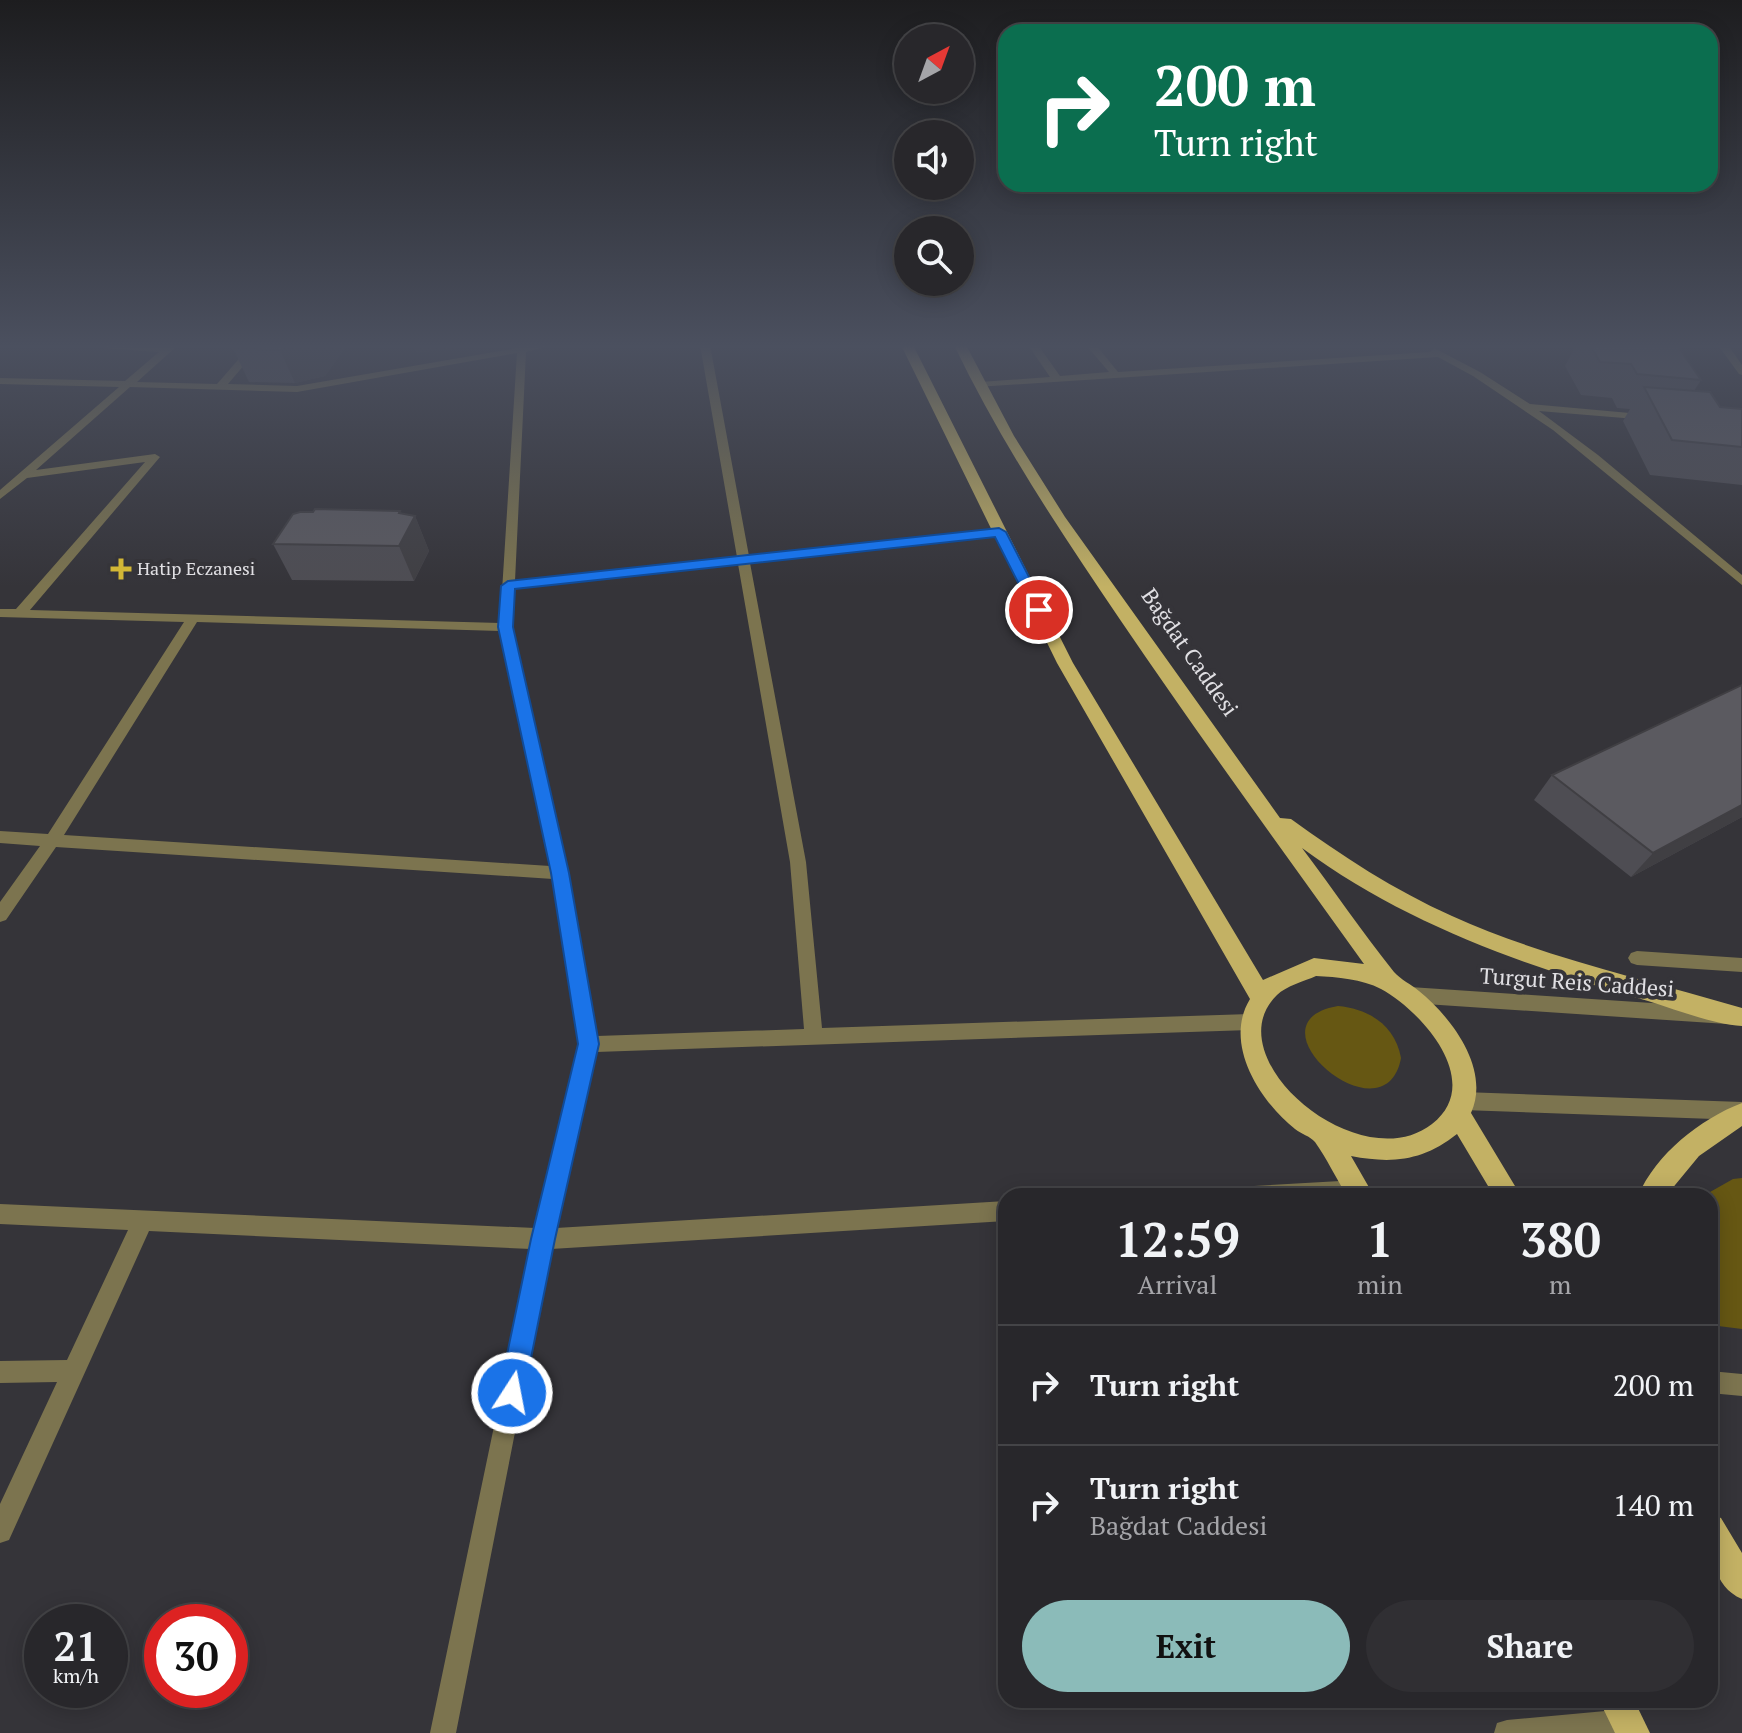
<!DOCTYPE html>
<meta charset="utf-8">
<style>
body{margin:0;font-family:"PT Serif",serif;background:#302f33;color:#f1f3f6;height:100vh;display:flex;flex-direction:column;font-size:30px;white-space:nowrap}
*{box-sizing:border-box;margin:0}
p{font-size:26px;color:#a5a5a9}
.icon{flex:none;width:44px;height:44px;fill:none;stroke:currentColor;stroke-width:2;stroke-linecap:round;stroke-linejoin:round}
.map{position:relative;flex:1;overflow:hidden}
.details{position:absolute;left:998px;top:1188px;width:720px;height:520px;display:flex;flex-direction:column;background:#28272b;border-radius:24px;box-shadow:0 4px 20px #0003,0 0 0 2px #444447}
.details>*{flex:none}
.guide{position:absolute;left:998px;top:24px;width:720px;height:168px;border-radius:24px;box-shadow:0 4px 20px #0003,0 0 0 2px #444447;background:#0b6e4f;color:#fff;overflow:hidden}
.needle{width:52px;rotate:41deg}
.buttons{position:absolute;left:894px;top:24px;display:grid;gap:16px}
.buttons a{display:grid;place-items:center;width:80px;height:80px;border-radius:50%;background:#28272b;box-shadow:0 4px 20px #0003,0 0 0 2px #444447;font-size:40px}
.speed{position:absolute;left:24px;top:1604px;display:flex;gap:16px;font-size:40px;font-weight:700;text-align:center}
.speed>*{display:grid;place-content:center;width:104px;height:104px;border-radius:50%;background:#28272b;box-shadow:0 4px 20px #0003,0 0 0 2px #444447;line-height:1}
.speed small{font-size:20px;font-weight:400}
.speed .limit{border:12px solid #d22;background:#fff;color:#111}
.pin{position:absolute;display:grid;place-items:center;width:68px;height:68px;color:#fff;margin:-34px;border:4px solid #fff;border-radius:50%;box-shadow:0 2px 8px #0007}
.me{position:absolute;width:88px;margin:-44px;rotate:11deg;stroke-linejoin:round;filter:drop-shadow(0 0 6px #0008)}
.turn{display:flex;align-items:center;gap:28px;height:168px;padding:0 24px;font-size:36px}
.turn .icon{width:104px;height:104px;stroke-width:2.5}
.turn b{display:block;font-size:56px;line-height:68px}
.eta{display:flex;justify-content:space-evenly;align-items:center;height:136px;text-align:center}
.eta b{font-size:48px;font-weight:700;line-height:56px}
.primary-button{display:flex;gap:16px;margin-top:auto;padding:16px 24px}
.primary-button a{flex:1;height:92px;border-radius:48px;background:#8bbbb9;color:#111;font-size:32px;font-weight:700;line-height:92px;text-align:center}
.primary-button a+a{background:#302f33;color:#f1f3f6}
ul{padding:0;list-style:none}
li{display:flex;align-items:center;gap:24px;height:120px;padding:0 24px;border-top:2px solid #444447}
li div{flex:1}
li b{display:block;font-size:30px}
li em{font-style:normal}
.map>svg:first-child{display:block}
.green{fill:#665713}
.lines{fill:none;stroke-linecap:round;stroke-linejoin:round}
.service{fill:#7c744f;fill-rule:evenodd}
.minor{fill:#7c744f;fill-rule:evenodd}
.tertiary{fill:#7c744f;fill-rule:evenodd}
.primary{fill:#c3b164;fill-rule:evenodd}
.wall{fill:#4e4d53}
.shaded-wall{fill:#403f43}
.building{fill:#5b5a60;stroke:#403f43;stroke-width:2}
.route{fill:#1a73e8;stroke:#114b97;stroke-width:2}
.poi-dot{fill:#d2b736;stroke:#353439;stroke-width:3}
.labels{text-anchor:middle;stroke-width:8;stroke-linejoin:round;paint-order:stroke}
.far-poi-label{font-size:18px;fill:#e0dfe3;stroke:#353439;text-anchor:start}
.street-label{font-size:22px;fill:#e0dfe3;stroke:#353439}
</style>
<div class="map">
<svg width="1742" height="1733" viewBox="0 0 1742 1733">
<rect width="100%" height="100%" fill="#353439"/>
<g class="green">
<path d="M1338,1006C1369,1009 1395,1025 1401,1058C1385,1144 1242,1022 1338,1006Z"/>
<polygon points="1742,1178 1742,1329 1710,1325 1710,1196 1703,1196 1733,1179"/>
</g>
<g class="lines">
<polygon class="service" points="1637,951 1742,958 1742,972 1637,965 1631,963 1628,958 1631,953"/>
<g class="minor">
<path d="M98,345L165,347L178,345L137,382L217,384L251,345H261L228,384L297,386L517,348V345H553L526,352L515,581L737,557L700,345H710L749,556L999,528L1005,532L999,536L750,563L806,862L822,1028L1250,1014L1256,1016L1259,1022L1256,1028L1250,1030L596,1052L556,1228L1006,1201V1221L551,1249L456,1733H430L531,1249L149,1231L9,1540L0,1543V1504L57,1382L0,1383V1361L67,1360L128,1230L0,1224V1204L535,1228L580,1044L553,879L56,847L6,920L0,922V902L40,846L0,843V831L48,834L184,622L0,617V609H16L145,462L27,478L0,499V490L119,387L0,384V378L125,381L159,352L103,348ZM517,353L500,623L30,610L160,457L155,454L36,470L130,387L297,392ZM738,564L790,862L804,1029L597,1036L568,873L512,627L514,589ZM197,622L500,631L550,866L64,835Z"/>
<polygon points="1028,345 1038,345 1060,376 1109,372 1086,345 1096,345 1118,372 1430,352 1434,348 1480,372 1530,404 1652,415 1653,417 1648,420 1539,411 1598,455 1742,575 1742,585 1553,430 1473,376 1438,357 976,387 976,383 980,382 1050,377"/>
<polygon points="1718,345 1728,345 1742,365 1742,375 1739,374"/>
<polygon points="1358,1180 1365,1183 1368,1190 1366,1196 1244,1196 1247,1189 1254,1186"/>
<polygon points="1710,1371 1742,1374 1742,1396 1710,1393"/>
<polygon points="1627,1709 1636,1713 1640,1722 1636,1731 1633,1733 1494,1733 1497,1723 1507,1720"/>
</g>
<g class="tertiary">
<polygon points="1410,987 1742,1009 1742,1025 1410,1003 1404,1000 1401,995 1404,990"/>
<polygon points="1463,1092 1742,1102 1742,1120 1463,1110 1456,1107 1454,1101 1456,1095"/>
</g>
<g class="primary">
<path d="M901,345H913L1073,663L1263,980L1314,958L1364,964C1282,850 1200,737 1121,621C1060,531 1001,443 954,345H966L1014,436L1065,517L1280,818L1291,819C1342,856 1394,890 1452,916C1545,958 1645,979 1742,1008V1026C1712,1024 1677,1010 1648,1001C1525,966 1405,924 1302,848C1333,889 1362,932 1394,972C1401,980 1411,984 1419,991C1451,1017 1491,1069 1471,1113L1521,1196H1494L1457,1134C1423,1161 1392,1164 1351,1156L1374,1196H1347C1336,1178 1327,1159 1315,1142C1310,1136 1301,1134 1295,1129C1259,1100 1223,1043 1250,999L1057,663ZM1316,976C1337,977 1362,979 1381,989C1423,1012 1485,1083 1432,1124C1359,1181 1213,1057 1277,995C1286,986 1305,981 1316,976Z"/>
<path d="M1742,1103V1126L1699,1156L1666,1196H1638C1656,1154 1700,1119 1742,1103Z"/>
<path d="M1710,1514L1721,1518L1742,1553V1599C1709,1585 1710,1544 1710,1514Z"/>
<polygon points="1599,1700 1634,1700 1650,1733 1615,1733"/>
</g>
</g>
<g class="wall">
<polygon points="347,345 325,376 295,383 249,382 233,348"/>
<polygon points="1576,345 1677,345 1701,380 1694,391 1720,407 1742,409 1742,485 1650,475 1623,421 1630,409 1617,408 1612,398 1581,395 1565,366"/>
<polygon points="401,514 415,516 429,551 414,581 292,580 273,544"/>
<polygon points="1552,775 1742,817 1631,877 1534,800"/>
</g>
<g class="shaded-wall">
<polygon points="303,345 347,345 325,376 295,383 280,350"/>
<polygon points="413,345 490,345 416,353"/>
<polygon points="1289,345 1321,345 1288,348"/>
<polygon points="400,511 408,530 415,516 429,551 414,581 399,546 399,513"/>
<polygon points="1742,805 1742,817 1631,877 1653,853"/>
</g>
<g class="building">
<polygon points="236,345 303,345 280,350 233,348"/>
<polygon points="1590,345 1677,345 1701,380 1637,374 1631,364 1600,362"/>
<polygon points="1644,387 1710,392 1720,407 1742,409 1742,447 1672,440"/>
<polygon points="315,509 400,511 399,513 415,516 399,546 273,544 293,514 300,512 313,512"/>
<polygon points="1742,685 1742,805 1653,853 1552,775"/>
</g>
<linearGradient id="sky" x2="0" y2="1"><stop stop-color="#1d1d1f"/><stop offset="0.59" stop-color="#4b505f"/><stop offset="1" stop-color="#4b505f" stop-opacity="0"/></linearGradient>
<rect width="1742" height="587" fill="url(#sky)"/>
<polygon class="route" points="999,528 1006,532 1046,610 1044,614 1034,614 1032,610 995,537 515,589 513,627 569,873 599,1044 555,1239 524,1393 521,1403 512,1406 502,1403 499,1393 531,1239 578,1044 551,873 498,627 501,586 508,581"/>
<path class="poi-dot" d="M117 557h8v8h8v8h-8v8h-8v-8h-8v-8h8z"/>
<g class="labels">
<g class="far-poi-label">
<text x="137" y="575">Hatip Eczanesi</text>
</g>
<g class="street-label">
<text transform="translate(1190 652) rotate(55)" y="8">Bağdat Caddesi</text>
<text transform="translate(1577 982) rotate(4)" y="8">Turgut Reis Caddesi</text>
</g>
</g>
</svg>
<div class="buttons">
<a><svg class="needle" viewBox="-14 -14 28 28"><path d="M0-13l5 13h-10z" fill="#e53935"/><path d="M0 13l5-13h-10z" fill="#a5a5a9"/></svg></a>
<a><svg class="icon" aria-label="sound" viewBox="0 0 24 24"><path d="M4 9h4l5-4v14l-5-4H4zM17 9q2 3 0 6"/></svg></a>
<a><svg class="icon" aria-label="search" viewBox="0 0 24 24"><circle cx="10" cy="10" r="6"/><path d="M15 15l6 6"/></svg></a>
</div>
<div class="speed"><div>21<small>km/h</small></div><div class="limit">30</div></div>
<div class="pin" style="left:1039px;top:610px;background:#d93025"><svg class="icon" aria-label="arrive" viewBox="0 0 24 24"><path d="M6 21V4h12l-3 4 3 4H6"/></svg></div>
<svg class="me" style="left:512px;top:1393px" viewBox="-20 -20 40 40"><circle r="17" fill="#1a73e8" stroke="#fff" stroke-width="3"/><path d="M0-11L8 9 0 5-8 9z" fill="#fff"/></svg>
<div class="guide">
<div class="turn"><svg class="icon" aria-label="right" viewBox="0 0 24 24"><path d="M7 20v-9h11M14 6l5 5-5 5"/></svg><div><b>200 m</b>Turn right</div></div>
</div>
<section class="details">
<div class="eta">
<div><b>12:59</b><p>Arrival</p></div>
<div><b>1</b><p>min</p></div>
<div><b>380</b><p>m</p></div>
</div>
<ul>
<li><svg class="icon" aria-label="right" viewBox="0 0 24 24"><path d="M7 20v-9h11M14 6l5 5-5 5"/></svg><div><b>Turn right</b></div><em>200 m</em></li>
<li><svg class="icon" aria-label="right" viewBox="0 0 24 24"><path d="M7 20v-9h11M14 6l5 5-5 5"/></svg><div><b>Turn right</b><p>Bağdat Caddesi</p></div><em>140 m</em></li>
</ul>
<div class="primary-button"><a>Exit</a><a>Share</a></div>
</section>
</div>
